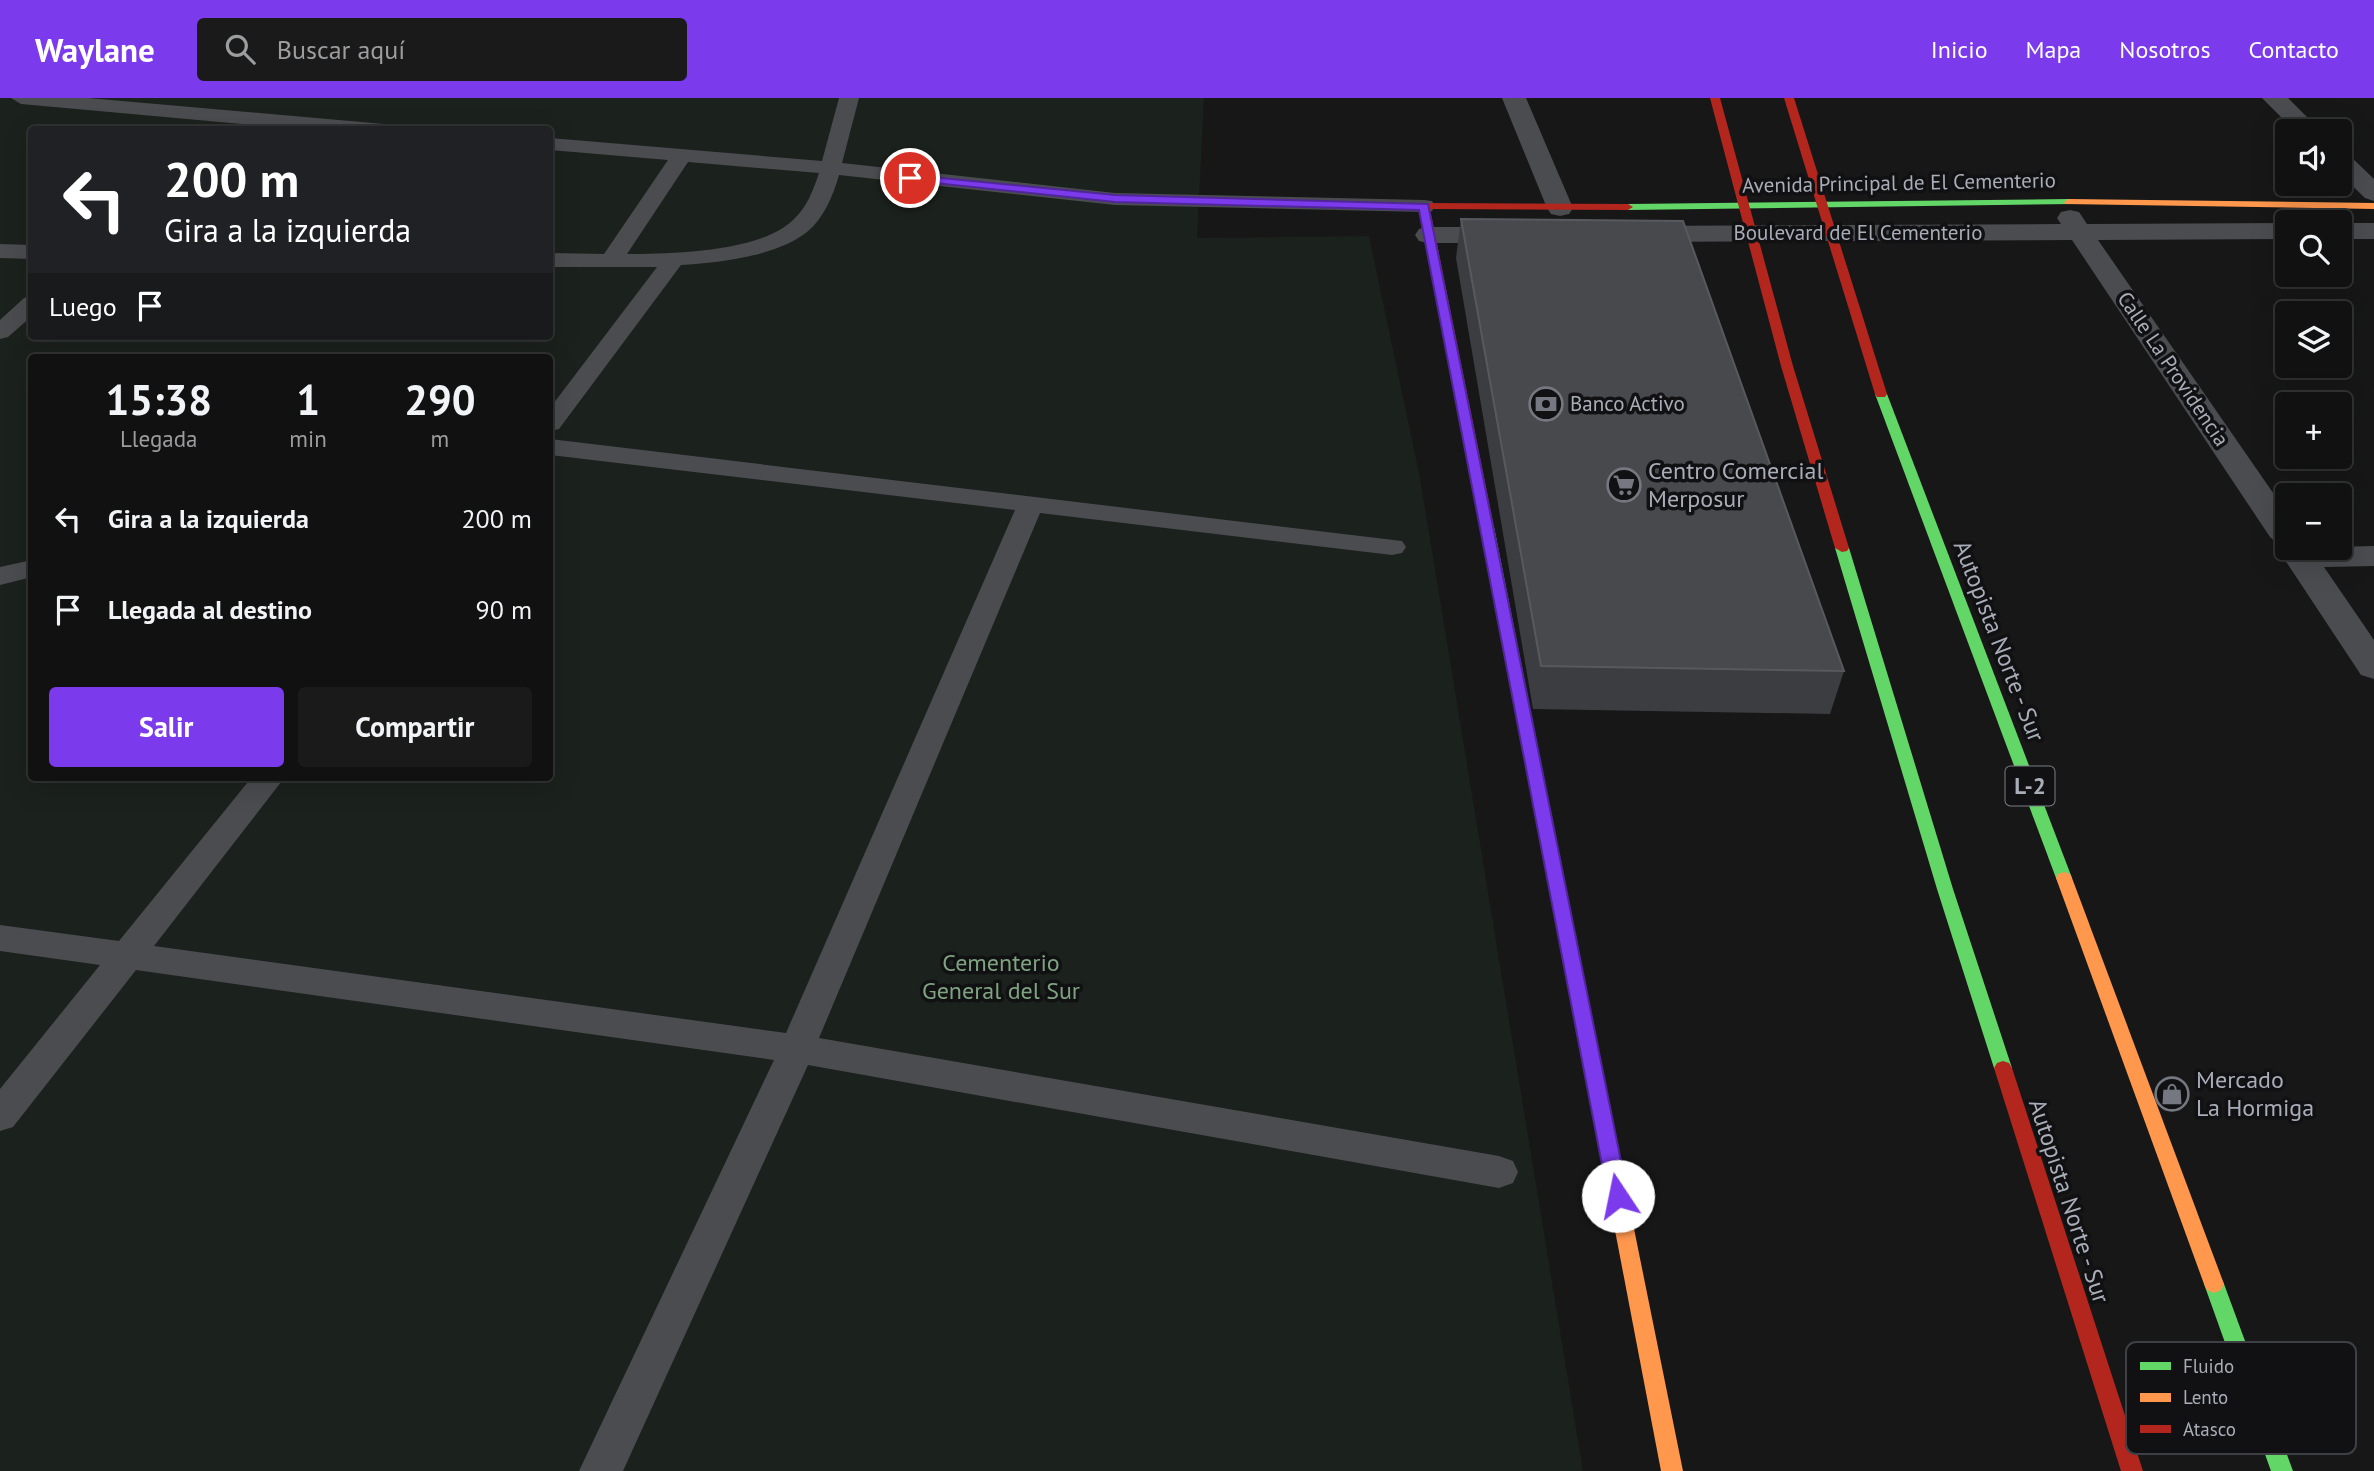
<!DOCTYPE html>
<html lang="es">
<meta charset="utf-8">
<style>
body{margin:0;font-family:"PT Sans",sans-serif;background:#1a1a1a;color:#f1f3f6;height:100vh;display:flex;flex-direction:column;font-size:26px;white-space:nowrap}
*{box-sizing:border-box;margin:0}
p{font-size:23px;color:#9c9d9f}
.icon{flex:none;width:38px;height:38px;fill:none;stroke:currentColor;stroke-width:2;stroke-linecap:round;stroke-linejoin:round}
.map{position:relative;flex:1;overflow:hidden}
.drawer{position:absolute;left:28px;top:256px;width:525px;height:427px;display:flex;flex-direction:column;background:#111;border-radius:7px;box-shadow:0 7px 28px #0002,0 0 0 2px #303131}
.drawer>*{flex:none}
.hud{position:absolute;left:28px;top:28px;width:525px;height:214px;border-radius:7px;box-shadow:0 7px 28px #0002,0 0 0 2px #303131;background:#202124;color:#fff;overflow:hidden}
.controls{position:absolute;left:2275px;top:21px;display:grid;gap:14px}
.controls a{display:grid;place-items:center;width:77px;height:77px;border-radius:7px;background:#111;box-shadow:0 7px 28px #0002,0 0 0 2px #303131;font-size:35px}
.pin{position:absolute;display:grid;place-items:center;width:60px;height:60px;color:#fff;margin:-30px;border:4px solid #fff;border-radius:50%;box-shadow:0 2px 7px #0007}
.me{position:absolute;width:77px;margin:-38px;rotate:349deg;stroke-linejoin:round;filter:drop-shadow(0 0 5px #0008)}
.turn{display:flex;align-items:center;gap:24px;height:147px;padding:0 21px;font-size:32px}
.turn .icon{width:91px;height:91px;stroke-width:2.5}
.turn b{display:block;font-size:49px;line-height:60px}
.then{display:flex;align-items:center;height:66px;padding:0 21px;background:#0003;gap:14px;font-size:26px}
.eta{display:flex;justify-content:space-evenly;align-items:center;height:119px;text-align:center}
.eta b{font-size:42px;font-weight:800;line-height:49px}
.primary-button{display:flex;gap:14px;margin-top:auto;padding:14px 21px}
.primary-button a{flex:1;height:80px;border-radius:7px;background:#7c3aed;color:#fff;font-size:28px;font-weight:800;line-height:80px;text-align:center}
.primary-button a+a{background:#1a1a1a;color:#f1f3f6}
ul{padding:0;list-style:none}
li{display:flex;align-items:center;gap:21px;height:91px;padding:0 21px}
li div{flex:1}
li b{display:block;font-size:26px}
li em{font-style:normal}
header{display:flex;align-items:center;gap:42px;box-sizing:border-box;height:98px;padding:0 35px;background:#7c3aed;color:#fff}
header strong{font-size:33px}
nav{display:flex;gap:38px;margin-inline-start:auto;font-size:24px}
.search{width:490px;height:63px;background:#1a1a1a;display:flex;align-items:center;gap:18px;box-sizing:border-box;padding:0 24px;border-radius:7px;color:#9c9d9f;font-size:26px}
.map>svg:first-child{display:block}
.green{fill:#1b211c;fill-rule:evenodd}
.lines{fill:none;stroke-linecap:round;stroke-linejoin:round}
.lane{fill:#4b4c50;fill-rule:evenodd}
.street{fill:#4b4c50;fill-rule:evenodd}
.fast{fill:#63d668;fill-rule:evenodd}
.slow{fill:#ff974d;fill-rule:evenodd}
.jam{fill:#b3261e;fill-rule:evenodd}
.wall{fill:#3c3d40}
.building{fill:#48494d;stroke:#57595e;stroke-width:2}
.route{fill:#7c3aed;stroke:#51269a;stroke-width:2}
.labels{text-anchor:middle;stroke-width:7;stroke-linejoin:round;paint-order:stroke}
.far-street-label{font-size:21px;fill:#a8adb8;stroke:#111113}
.far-poi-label{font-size:21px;fill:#a8adb8;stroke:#111113;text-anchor:start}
.shield{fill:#111113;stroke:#7b7e86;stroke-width:2}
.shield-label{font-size:23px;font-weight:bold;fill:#a8adb8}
.poi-label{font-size:24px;fill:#a8adb8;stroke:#111113;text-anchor:start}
.street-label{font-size:24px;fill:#a8adb8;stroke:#111113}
.park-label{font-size:24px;fill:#7fa381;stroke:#111113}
.key{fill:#111113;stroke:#3e4045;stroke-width:2}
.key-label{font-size:19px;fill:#a8adb8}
</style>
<header>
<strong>Waylane</strong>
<div class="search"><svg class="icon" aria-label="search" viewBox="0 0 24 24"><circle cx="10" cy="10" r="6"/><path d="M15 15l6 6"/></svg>Buscar aquí</div>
<nav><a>Inicio</a><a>Mapa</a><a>Nosotros</a><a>Contacto</a></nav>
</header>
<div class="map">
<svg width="2374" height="1373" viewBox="0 0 2374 1373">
<rect width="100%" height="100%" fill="#171717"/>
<path class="green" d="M0,0H1204L1197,140L1369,138L1420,380L1583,1373H0ZM32,32H550V238H32ZM32,259H550V679H32Z"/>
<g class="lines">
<g class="lane">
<polygon points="11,0 88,0 384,26 394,32 310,32 21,6"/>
<path d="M839,0H859L842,65L1115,95L1424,102L1432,103L1435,108L1432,113L1424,114L1115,107L839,77C833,98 824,120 807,134C777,158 718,165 681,167L559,331L550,333V310L657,169H550V155L604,156L668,62L550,52V40L822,63ZM688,64L819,75C813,93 807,109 793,122C761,154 670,156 627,156Z"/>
<polygon points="0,146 32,147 32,161 0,160"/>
<polygon points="32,198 32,218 8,239 0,241 0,222 24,200"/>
<polygon points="550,341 1402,443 1406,449 1402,455 1392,457 1040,415 819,940 1499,1058 1513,1063 1518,1074 1513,1085 1499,1090 808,967 623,1373 579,1373 774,962 136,872 13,1029 0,1033 0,991 100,867 0,853 0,827 119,843 252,679 285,679 154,848 786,935 1015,412 550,357"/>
<polygon points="32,462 32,479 0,487 0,469"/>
</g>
<g class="street">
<polygon points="1502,0 1526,0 1573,110 1569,116 1560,118 1551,116 1547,110"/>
<polygon points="2262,0 2288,0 2321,33 2295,33"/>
<polygon points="2340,55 2349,57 2374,81 2374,103 2365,100 2340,76"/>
<polygon points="2070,112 2079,114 2087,126 2287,125 2287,141 2098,142 2287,415 2287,450 2374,448 2374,468 2324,469 2374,542 2374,581 2361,577 2277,450 2279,447 2270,439 2072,142 1637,144 1628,142 1624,136 1628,130 1637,128 2061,126 2057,120 2061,114"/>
<rect x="2340" y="125" width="34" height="16"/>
<polygon points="1428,129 1510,129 1519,131 1523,137 1519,143 1510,145 1428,145 1419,143 1415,137 1419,131"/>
</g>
<g class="fast">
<polygon points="2069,101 2074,104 2073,106 1628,112 1623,109 1628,106"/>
<polygon points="1881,292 1887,296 2072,780 2070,784 2058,784 2056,780 1875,296"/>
<polygon points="1487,425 1494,429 1552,721 1544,727 1536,721 1480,429"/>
<polygon points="1842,446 1849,450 1953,791 2012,970 2009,975 2003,977 1997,975 1994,970 1937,791 1835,450"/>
<polygon points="2214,1177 2221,1180 2224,1186 2293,1373 2271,1373 2204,1186 2207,1180"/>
</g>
<g class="slow">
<polygon points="2069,101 2374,105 2374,111 2065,106 2064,104"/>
<polygon points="2064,774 2070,776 2072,780 2224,1186 2221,1192 2214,1195 2207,1192 2204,1186 2056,780 2058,776"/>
<polygon points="1601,1004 1608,1007 1610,1012 1683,1373 1661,1373 1592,1012 1594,1007"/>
</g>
<g class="jam">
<polygon points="1710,0 1720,0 1793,268 1849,450 1847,453 1842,454 1835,450 1781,268"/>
<polygon points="1784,0 1794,0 1887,296 1885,299 1877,299 1875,296"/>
<polygon points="1424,105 1628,106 1633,109 1628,112 1430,111 1494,429 1487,433 1480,429 1419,108"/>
<polygon points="1544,715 1552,721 1610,1012 1608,1017 1601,1020 1594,1017 1592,1012 1536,721"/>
<polygon points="2003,963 2009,965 2012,970 2143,1373 2121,1373 1994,970 1997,965"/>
</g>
</g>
<polygon class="wall" points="1461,121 1844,573 1830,616 1533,611 1456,160"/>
<polygon class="building" points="1461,121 1683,123 1844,573 1541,568"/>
<polygon class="route" points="910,77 1115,97 1428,106 1628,1098 1625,1104 1618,1107 1611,1104 1608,1098 1419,112 1115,104 906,82 906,78"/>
<defs>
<symbol id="bank-ring" viewBox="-11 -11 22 22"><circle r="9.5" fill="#111113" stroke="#757880" stroke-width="1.5"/><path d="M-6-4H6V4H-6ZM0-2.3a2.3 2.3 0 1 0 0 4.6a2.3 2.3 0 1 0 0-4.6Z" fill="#757880"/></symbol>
<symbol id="supermarket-ring" viewBox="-11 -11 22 22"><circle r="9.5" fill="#111113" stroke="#757880" stroke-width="1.5"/><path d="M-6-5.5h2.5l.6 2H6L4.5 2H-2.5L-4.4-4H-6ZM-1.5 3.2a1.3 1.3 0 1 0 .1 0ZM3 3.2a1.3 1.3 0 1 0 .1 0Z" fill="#757880"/></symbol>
<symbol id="shop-ring" viewBox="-11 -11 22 22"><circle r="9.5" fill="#111113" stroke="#757880" stroke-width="1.5"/><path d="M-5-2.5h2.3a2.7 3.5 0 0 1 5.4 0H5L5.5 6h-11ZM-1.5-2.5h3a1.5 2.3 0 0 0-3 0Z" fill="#757880"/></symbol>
</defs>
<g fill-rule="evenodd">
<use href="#bank-ring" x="1527" y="287" width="38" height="38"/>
<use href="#supermarket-ring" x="1605" y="368" width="38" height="38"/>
<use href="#shop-ring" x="2153" y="977" width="38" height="38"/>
</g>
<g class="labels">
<g class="far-street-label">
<text transform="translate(1899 85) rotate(-1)" y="7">Avenida Principal de El Cementerio</text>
<text x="1858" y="142">Boulevard de El Cementerio</text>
<text transform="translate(2173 271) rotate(56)" y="7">Calle La Providencia</text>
</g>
<g class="far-poi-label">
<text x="1570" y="313">Banco Activo</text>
</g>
<rect class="shield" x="2005.5" y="668.5" width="49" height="39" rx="5"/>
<g class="shield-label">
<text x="2030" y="696">L-2</text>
</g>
<g class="poi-label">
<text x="1648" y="381">Centro Comercial<tspan x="1648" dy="28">Merposur</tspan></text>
<text x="2196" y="990">Mercado<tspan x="2196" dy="28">La Hormiga</tspan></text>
</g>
<g class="street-label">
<text transform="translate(1999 543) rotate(69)" y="8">Autopista Norte - Sur</text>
<text transform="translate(2069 1103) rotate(72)" y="8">Autopista Norte - Sur</text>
</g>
<g class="park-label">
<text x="1001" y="873">Cementerio<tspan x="1001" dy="28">General del Sur</tspan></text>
</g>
</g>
<rect x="2126" y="1244" width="230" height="112" rx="10" class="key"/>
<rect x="2140" y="1264" width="31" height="8" fill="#63d668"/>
<rect x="2140" y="1295" width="31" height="9" fill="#ff974d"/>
<rect x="2140" y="1327" width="31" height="8" fill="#b3261e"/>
<g class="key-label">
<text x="2183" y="1275">Fluido</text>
<text x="2183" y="1306">Lento</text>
<text x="2183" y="1338">Atasco</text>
</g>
</svg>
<div class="controls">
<a><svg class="icon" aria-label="sound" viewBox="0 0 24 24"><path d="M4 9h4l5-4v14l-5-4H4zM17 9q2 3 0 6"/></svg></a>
<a><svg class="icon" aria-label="search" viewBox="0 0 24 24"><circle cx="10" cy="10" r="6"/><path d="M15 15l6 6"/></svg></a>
<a><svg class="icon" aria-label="layers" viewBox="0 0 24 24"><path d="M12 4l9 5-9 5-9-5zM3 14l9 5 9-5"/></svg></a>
<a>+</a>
<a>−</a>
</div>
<div class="pin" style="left:910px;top:80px;background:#d93025"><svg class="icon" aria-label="arrive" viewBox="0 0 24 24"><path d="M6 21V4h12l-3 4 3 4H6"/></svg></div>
<svg class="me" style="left:1618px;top:1098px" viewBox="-20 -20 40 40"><circle r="19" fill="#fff"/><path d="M0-13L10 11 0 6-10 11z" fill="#7c3aed"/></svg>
<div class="hud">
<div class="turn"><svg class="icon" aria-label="left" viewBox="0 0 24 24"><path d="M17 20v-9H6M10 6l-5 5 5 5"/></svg><div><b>200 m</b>Gira a la izquierda</div></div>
<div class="then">Luego<svg class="icon" aria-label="arrive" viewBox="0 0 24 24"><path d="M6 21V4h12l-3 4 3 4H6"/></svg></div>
</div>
<section class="drawer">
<div class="eta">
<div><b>15:38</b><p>Llegada</p></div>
<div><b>1</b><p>min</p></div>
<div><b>290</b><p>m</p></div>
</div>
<ul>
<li><svg class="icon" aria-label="left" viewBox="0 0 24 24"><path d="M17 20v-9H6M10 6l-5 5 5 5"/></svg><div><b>Gira a la izquierda</b></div><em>200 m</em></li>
<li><svg class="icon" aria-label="arrive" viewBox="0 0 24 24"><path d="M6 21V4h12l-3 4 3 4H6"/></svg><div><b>Llegada al destino</b></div><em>90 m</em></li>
</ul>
<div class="primary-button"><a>Salir</a><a>Compartir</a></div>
</section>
</div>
